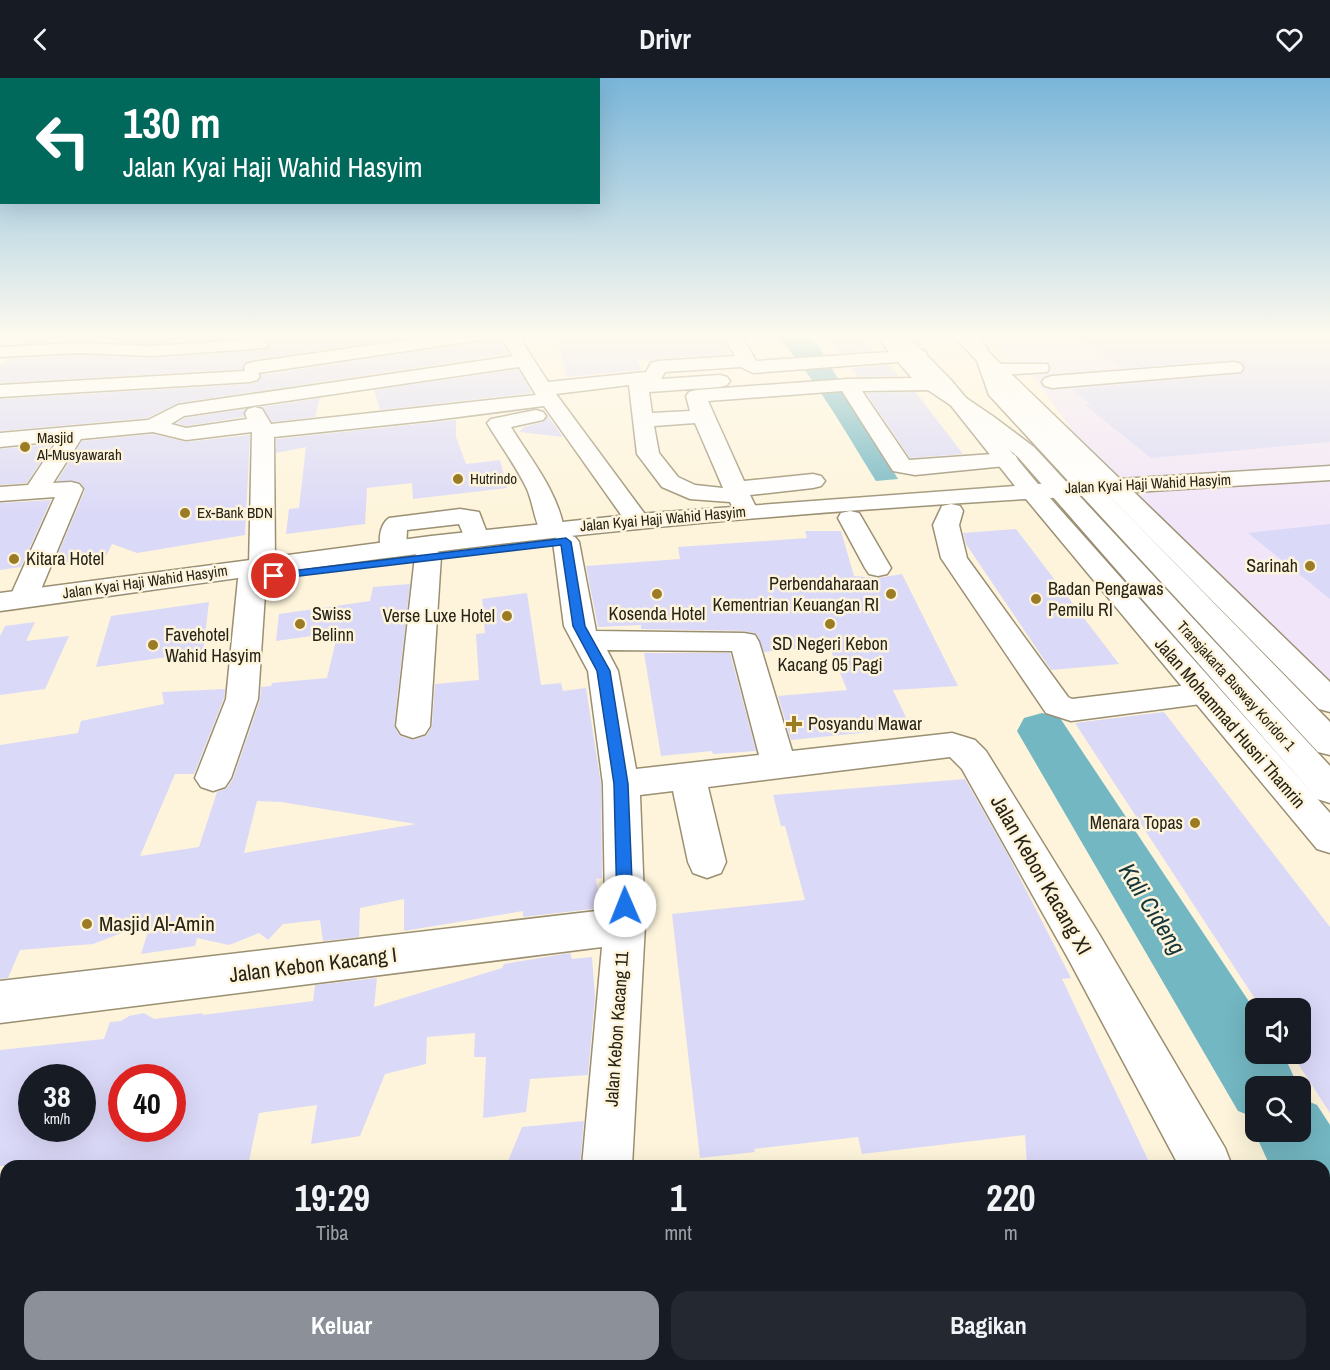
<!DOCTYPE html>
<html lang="id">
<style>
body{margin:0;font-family:"Archivo Narrow",sans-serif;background:#242831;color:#f1f3f6;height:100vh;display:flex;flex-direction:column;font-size:22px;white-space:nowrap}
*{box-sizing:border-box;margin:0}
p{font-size:20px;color:#9ea1a6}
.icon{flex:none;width:33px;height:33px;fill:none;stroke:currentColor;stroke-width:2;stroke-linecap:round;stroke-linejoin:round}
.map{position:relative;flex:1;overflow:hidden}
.sheet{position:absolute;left:0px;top:1082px;width:1330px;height:212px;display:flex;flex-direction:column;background:#171b24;border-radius:18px 18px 0 0;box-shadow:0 6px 24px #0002}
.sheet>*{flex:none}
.guide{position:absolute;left:0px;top:0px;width:600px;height:126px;box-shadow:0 6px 24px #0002;background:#00695c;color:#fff;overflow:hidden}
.buttons{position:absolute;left:1245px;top:920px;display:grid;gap:12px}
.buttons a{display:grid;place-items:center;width:66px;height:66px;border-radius:12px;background:#171b24;box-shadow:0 6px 24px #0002;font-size:30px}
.speed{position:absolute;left:18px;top:986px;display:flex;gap:12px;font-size:30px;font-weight:700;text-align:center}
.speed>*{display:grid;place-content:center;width:78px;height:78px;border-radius:50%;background:#171b24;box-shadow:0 6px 24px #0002;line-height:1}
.speed small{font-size:15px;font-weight:400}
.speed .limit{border:9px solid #d22;background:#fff;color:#111}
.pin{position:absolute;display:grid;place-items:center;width:51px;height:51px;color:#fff;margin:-26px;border:3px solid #fff;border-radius:50%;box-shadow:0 2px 6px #0007}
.me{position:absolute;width:66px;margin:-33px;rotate:359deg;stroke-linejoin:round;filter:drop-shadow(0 0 4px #0008)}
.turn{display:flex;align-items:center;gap:21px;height:126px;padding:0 24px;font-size:27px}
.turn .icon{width:78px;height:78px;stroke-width:2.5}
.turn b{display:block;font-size:42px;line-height:51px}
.eta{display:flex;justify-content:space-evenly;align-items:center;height:102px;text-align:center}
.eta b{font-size:36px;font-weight:700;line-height:42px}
.cta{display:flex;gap:12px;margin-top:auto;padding:12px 24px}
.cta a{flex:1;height:69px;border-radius:18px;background:#8c9099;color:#fff;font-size:24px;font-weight:700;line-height:69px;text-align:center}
.cta a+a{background:#242831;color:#f1f3f6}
header{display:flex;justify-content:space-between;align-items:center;height:78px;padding:0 24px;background:#171b24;font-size:27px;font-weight:700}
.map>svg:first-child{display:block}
.commercial{fill:#f1e5f9}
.water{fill:#73b7c2}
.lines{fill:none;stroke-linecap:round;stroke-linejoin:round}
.river{fill:#73b7c2;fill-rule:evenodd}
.building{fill:#dbd9f8;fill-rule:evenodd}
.minor-casing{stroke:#9a8f72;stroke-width:3}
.major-casing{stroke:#9a8f72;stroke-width:3}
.minor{fill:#fff;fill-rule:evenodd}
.major{fill:#fff;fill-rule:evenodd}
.route{fill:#1a73e8;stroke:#114b97;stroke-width:1.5}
.poi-dot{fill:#9c7b25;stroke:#fdf4db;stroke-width:2}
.labels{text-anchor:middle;stroke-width:5;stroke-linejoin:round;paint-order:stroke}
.far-poi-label{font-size:15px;fill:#272317;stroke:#fdf4db;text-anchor:start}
.far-street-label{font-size:15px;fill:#272317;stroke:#fdf4db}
.poi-label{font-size:18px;fill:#272317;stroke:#fdf4db;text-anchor:start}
.street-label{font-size:18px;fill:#272317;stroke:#fdf4db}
.near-street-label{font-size:21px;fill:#272317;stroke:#fdf4db}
.near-poi-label{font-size:21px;fill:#272317;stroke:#fdf4db;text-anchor:start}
.near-water-label{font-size:24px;font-style:italic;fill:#13353b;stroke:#fdf4db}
</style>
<header><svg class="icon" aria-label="back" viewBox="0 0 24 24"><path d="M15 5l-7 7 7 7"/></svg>Drivr<svg class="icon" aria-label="heart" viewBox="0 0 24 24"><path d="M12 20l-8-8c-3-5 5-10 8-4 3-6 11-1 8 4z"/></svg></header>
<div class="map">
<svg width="1330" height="1292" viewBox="0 0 1330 1292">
<rect width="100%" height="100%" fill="#fdf4db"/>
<polygon class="commercial" points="983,257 1330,257 1330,635 1124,425 1035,301"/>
<path class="water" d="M776,257H808L821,272L898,401L876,403C845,353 816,301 776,257Z"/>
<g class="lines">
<g class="river">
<polygon points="1042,635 1060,640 1256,934 1256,975 1283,975 1298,1008 1256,1008 1256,1040 1238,1033 1017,653 1024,640"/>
<polygon points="1300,1020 1317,1027 1330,1047 1330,1119 1324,1121 1324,1088 1270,1088 1254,1053 1256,1050 1256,1053 1300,1053"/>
</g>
</g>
<g class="building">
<polygon points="29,257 136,257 135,259 425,257 253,282 244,285 242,291 0,305 0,288 7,281 78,277 151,280 265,272 270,266 267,261 259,259 151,266 78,263 21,266"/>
<polygon points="491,257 498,257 509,276 178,325 147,340 0,353 0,321 250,306 259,303 262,297 486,263"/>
<polygon points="556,257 721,257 731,276 637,282 641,292 567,299"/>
<polygon points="824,257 859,257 874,273 839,275"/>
<polygon points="1074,257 1330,257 1330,364 1151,380 1085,327 1091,327 1072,311 1241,296 1245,291 1243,285 1234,282 1123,290"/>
<polygon points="888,287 899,298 858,299 851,290"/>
<polygon points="518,291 532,315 380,332 374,312"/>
<polygon points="915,314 917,316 963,376 910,380 866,315"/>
<polygon points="320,320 315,339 272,344 262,329"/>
<polygon points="245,331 244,339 186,348 177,345 185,340"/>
<polygon points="548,338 563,359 519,354 524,349 543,344"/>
<polygon points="456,342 456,359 466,386 500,382 507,410 413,421 412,405 367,410 365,446 286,456 289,431 299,430 306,369 276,375 276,361"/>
<polygon points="153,356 186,364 250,357 245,457 137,475 112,466 106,478 54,486 85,412 80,404 57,403 82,363"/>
<polygon points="52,366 27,405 0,407 0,371"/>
<polygon points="51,422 21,489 0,492 0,425"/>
<polygon points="1330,446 1330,521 1248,455"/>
<polygon points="1016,451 1119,586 1051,592 966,466 963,455"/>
<polygon points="805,453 841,453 854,498 878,500 902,496 958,608 893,612 911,650 791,662 778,618 847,612 829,568 764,574 757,556 744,553 641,551 641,547 598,549 586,488 680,481 678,469 807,460"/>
<path d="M410,506L394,648L400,658L414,662L427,657L432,648L435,606L479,602L476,556L485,555L482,521L527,515L541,607L561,605L563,613L586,610L601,706L602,800L596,801L601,830L523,839V833L404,853V821L360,830L359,859L323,863L320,842L283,846L268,862L259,855L229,867L197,860L195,868L141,876L151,844L93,866L20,872L8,900L0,901V667L78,655L81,643L164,626L162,614L225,611L224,620L194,696H175L140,778L199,769L217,714L227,710L233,701L260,622L261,609L271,608L272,605L327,600L338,554L276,563L279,536L370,523L373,509ZM257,723L281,724L416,746L244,775Z"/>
<polygon points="209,524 203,574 96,589 111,538"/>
<polygon points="35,544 26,563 69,558 45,611 0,617 0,558 5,548"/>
<polygon points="644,575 730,575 756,673 713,676 712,673 661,678"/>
<polygon points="1164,634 1330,849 1330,1035 1291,975 1300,975 1300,930 1261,930 1075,645"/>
<polygon points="965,701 1008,777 1071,900 1062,901 1151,1088 1027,1088 1025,1057 862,1076 858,1059 754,1071 755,1074 700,1080 672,836 805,822 785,748 781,748 773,717"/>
<path d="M570,875L572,881L592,879L595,919L588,997L530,1001L526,1034L483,1040L486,979H474L475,955L427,959L426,986L385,996L360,1058L311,1066L317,1027L259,1035L248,1088H0V972L104,961L110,944L121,943L129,938L144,935L154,941L203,935L202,937L313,923L315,907L377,900L374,929L502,890L504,886ZM32,999H82V1050H32ZM122,999H172V1050H122Z"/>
<polygon points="584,1043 580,1086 506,1088 522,1049"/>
</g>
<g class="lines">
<defs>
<g id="minor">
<polygon points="442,257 489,257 486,261 480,262 258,295 260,298 257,302 250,304 0,319 0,307 245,293 244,290 246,286 253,284"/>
<path d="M500,257H518L548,304L646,294L651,285L658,283L735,278L723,257H741L756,283L889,274L876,257H895L908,272L925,273L927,277L925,281L917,283C927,294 934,298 949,302L952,306L950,309L994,339L1034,369L1330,688V725L1317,721L1018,379L980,347L928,312L862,313L909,382L1007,375L1015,377L1018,382L1015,387L915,397L893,393L842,313L708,323L744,403L813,396L821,398L825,403L821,408L813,410L750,417L758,433L755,438L746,440L737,438L730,424L690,421L662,409L637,376L629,307L556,316L650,443L647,448L638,450L629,448L544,328L435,342L274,359L275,488L271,494L262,496L266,501L258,621L231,700L225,709L213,713L201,709L195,700L226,621L238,501L242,495L252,493L249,488L252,354L186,362L153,354L81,361L53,405L71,404L79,406L83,411L37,521L33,527L23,529L13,527L9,521L55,419L0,423V409L28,407L57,363L0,369V355L148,342L178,327L513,278ZM898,284L912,300L848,301L696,312L689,314L686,318L690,333L652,335L649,314L720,309L727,307L730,303L727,299L720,297L661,301L665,294L741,289L753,295ZM519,289L536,317L271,346L262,331L255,329L248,331L245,335L247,341L186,350L171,346L184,338ZM695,345L723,410L695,407L678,399L659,375L654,348Z"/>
<polygon points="961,257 979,257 996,286 1047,286 1049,290 1047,294 1000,297 1005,311 1330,644 1330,677 1318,674 989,317 977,283"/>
<polygon points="259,261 265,262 268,266 265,270 151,278 78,275 0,279 0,269 78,265 151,268"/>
<polygon points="1234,284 1241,286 1243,290 1241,294 1052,310 1045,308 1042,304 1045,300 1052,298"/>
<path d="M536,332L543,334L546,338L543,342L511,349C531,382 557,412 564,451L560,456L551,459L542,456C535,445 533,425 527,411C516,388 500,367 487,345L491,341Z"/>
<polygon points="951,426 960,428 963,433 959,447 967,480 1068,619 1072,621 1205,605 1216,608 1221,616 1216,624 1071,643 1046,635 941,480 933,447 942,428"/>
<path d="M460,431L479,434L489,460L485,465L476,468L467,465L459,446L407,452L406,471L402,477L393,479L384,477C377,466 379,447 389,440Z"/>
<polygon points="850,433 859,435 862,440 891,490 887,496 878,498 869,496 865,490 838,440 841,435"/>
<path d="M566,456L575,459L579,464L596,553L744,555L755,557L759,564L792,673L952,655L975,662L986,673L1099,856L1225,1070L1232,1088H1179L1069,882L962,691L950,679L708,709L726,784L721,795L707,800L693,795L688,784L673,713L640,717L645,847L632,1088H582L602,869L0,945V903L605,832L603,706L588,593L564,548L553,464L557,459ZM607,572L732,573L759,677L636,691L618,593Z"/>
<polygon points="428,470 437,472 441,478 430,648 425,656 413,660 401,656 396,648 415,478 419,472"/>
<rect x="0" y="1179" width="6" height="56"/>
<polygon points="1324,1264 1330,1267 1330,1292 1282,1292 1280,1287 1324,1287"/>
<polygon points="283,1287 347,1287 349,1292 285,1292"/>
<rect x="562" y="1287" width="58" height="5"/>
</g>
<path id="major" d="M888,257H907L951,302L1038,406L1094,403L952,257H971L1120,401L1330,388V402L1134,414L1330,604V634L1319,631L1107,416L1050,420L1330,735V775L1317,771L1026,421C896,429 767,438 638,451C424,472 212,504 0,533V515L431,458L638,436L1015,408L937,310Z"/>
</defs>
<use href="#minor" class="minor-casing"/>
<use href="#major" class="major-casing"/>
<use href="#minor" class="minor"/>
<use href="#major" class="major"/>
</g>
<linearGradient id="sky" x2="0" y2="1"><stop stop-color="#79b5d9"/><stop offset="0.59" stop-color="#fefaef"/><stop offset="1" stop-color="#fefaef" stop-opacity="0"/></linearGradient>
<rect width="1330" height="438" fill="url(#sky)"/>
<polygon class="route" points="566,460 571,464 585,548 610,593 628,706 633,828 631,833 625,835 619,833 617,828 614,706 597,593 573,548 561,467 274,501 268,498 274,495"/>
<g class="poi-dot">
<circle cx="25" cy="369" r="6"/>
<circle cx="458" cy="401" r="6"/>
<circle cx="185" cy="435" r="6"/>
<circle cx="14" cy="481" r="6"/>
<circle cx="1310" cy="488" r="6"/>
<circle cx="657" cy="516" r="6"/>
<circle cx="891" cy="516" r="6"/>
<circle cx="1036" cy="521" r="6"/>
<circle cx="507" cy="538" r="6"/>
<circle cx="300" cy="546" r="6"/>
<circle cx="830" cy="546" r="6"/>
<circle cx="153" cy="567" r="6"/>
<path d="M791 637h6v6h6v6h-6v6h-6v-6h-6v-6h6z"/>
<circle cx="1195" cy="745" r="6"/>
<circle cx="87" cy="846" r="6"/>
</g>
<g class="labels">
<g class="far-poi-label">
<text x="37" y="365">Masjid<tspan x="37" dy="17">Al-Musyawarah</tspan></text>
<text x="470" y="406">Hutrindo</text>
<text x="197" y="440">Ex-Bank BDN</text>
</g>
<g class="far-street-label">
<text transform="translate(1148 406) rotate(-3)" y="5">Jalan Kyai Haji Wahid Hasyim</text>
<text transform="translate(663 441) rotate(-5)" y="5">Jalan Kyai Haji Wahid Hasyim</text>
<text transform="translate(145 504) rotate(-8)" y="5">Jalan Kyai Haji Wahid Hasyim</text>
<text transform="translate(1236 608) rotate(48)" y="5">Transjakarta Busway Koridor 1</text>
</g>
<g class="poi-label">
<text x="26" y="487">Kitara Hotel</text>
<text x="1298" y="494" text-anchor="end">Sarinah</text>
<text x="879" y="512" text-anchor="end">Perbendaharaan<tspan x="879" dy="21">Kementrian Keuangan RI</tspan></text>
<text x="1048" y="517">Badan Pengawas<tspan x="1048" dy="21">Pemilu RI</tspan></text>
<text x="312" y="542">Swiss<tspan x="312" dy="21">Belinn</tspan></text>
<text x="657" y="542" text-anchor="middle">Kosenda Hotel</text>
<text x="495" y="544" text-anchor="end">Verse Luxe Hotel</text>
<text x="165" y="563">Favehotel<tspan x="165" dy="21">Wahid Hasyim</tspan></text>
<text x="830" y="572" text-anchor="middle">SD Negeri Kebon<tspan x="830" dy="21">Kacang 05 Pagi</tspan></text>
<text x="808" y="652">Posyandu Mawar</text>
<text x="1183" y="751" text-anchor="end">Menara Topas</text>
</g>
<g class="street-label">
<text transform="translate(1230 645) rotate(49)" y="6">Jalan Mohammad Husni Thamrin</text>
<text transform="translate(617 951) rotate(-86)" y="6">Jalan Kebon Kacang 11</text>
</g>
<g class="near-street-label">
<text transform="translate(1041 797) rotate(60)" y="7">Jalan Kebon Kacang XI</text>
<text transform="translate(313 887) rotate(-7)" y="7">Jalan Kebon Kacang I</text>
</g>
<g class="near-poi-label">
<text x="99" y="853">Masjid Al-Amin</text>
</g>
<g class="near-water-label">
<text transform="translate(1152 831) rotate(58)" y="8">Kali Cideng</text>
</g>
</g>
</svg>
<div class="buttons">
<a><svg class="icon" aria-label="sound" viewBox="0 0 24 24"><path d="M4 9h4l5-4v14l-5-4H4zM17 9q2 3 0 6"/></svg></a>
<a><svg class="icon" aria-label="search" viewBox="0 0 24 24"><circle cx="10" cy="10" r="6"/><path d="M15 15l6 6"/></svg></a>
</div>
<div class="speed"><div>38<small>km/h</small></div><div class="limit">40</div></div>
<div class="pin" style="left:274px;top:498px;background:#d93025"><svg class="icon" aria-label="arrive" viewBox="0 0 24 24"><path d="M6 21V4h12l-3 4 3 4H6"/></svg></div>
<svg class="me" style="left:625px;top:828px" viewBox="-20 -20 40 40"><circle r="19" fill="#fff"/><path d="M0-13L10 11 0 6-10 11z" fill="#1a73e8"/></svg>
<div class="guide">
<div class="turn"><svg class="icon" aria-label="left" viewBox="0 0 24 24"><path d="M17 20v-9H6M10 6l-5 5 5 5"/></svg><div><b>130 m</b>Jalan Kyai Haji Wahid Hasyim</div></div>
</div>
<section class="sheet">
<div class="eta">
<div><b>19:29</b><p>Tiba</p></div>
<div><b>1</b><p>mnt</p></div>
<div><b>220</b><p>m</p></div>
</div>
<div class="cta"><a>Keluar</a><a>Bagikan</a></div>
</section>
</div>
